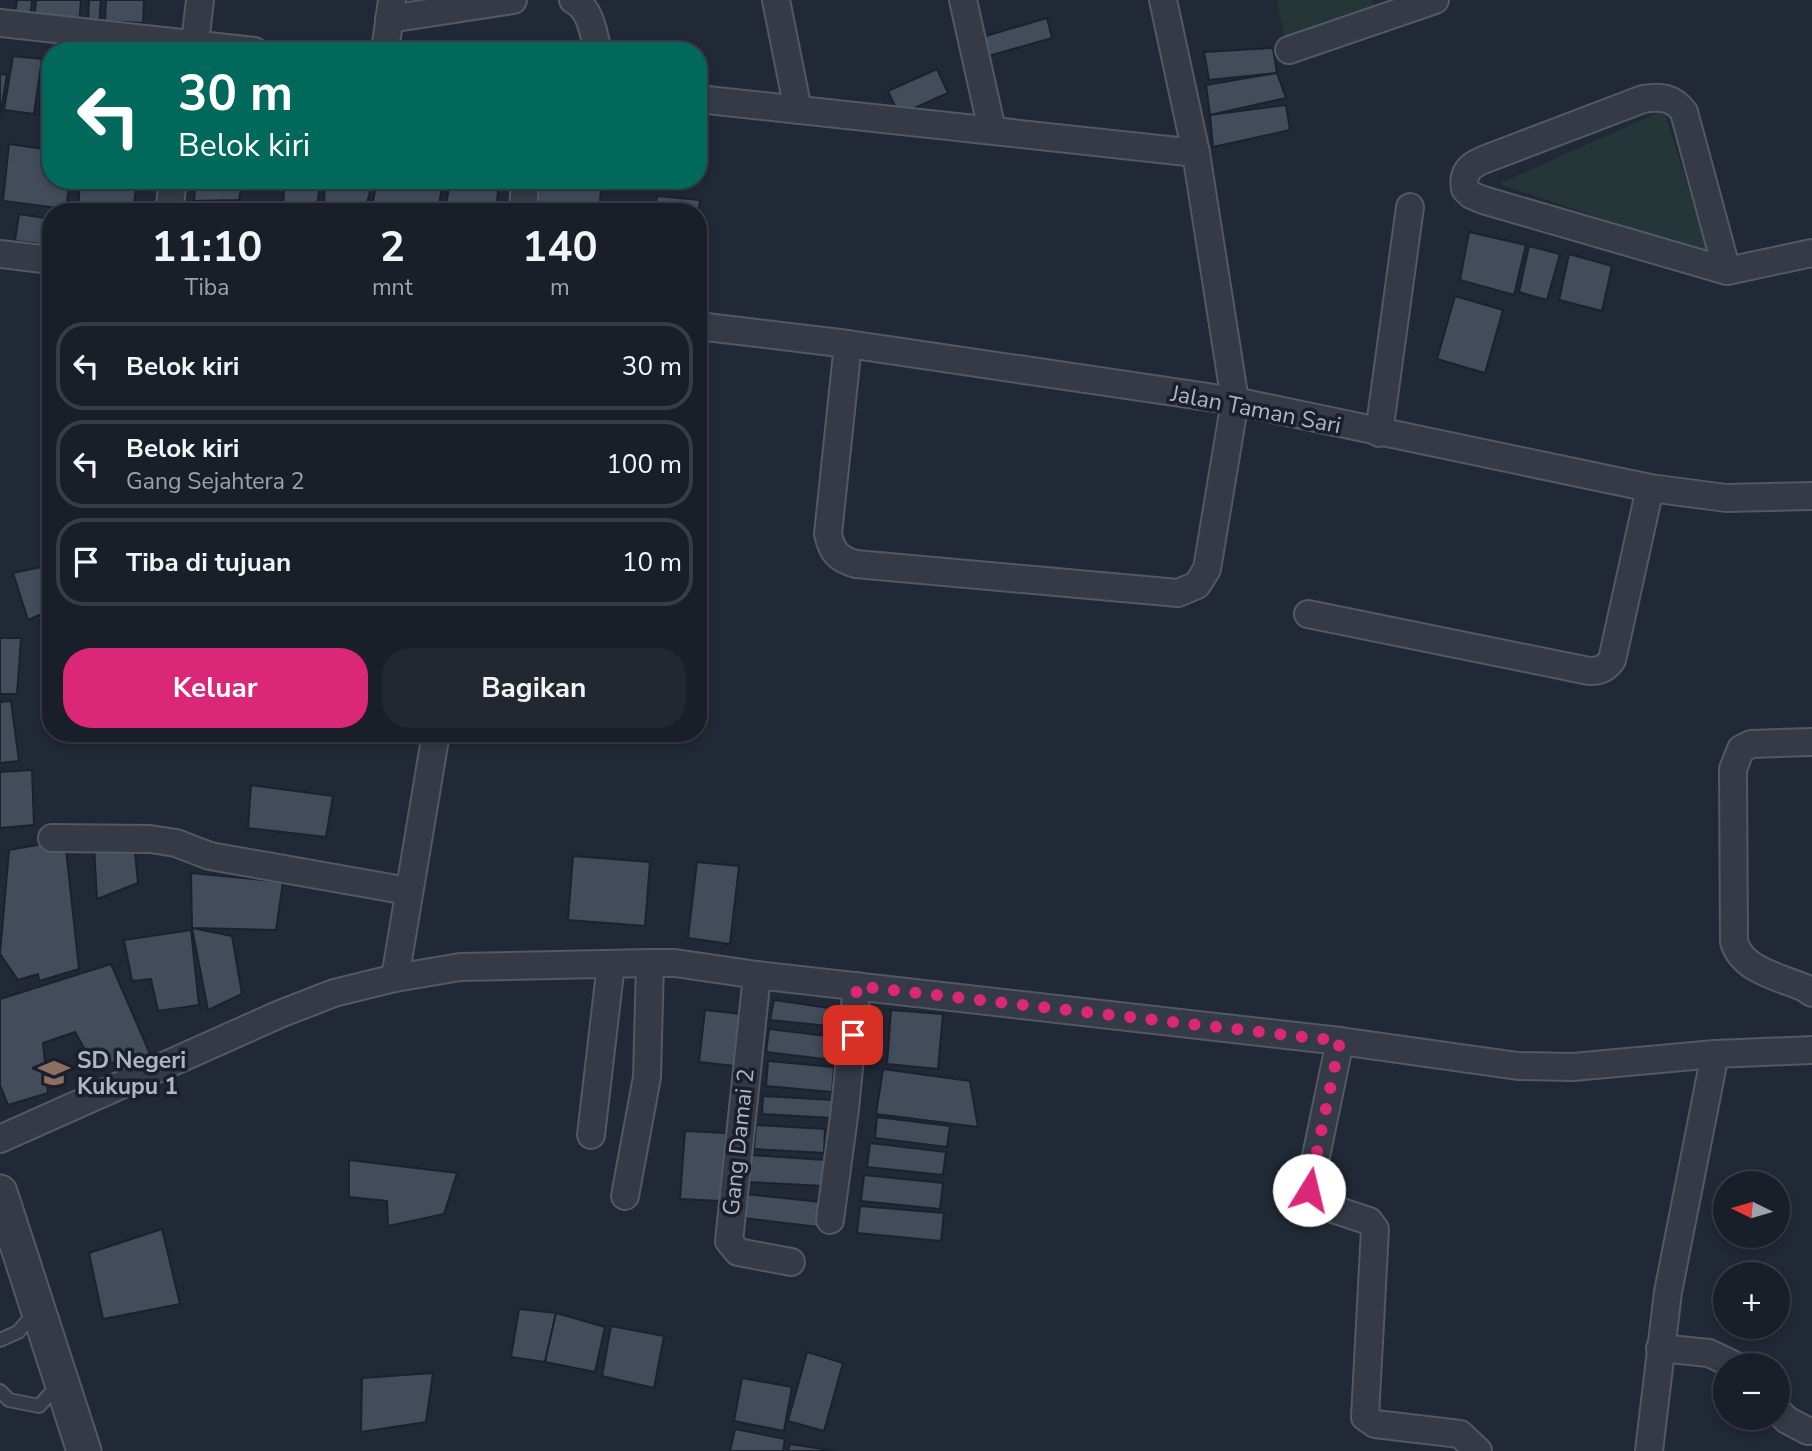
<!DOCTYPE html>
<html lang="id">
<meta charset="utf-8">
<style>
body{margin:0;font-family:"Nunito Sans",sans-serif;background:#222730;color:#f1f3f6;height:100vh;display:flex;flex-direction:column;font-size:26px;white-space:nowrap}
*{box-sizing:border-box;margin:0}
p{font-size:23px;color:#9fa2a8}
.icon{flex:none;width:38px;height:38px;fill:none;stroke:currentColor;stroke-width:2;stroke-linecap:round;stroke-linejoin:round}
.map{position:relative;flex:1;overflow:hidden}
.details{position:absolute;left:42px;top:203px;width:665px;height:539px;display:flex;flex-direction:column;background:#191f28;border-radius:28px;box-shadow:0 4px 10px #0003,0 0 0 2px #373d45}
.details>*{flex:none}
.guide{position:absolute;left:42px;top:42px;width:665px;height:147px;border-radius:28px;box-shadow:0 4px 10px #0003,0 0 0 2px #373d45;background:#00695c;color:#fff;overflow:hidden}
.needle{width:46px;rotate:275deg}
.buttons{position:absolute;left:1713px;top:1171px;display:grid;gap:14px}
.buttons a{display:grid;place-items:center;width:77px;height:77px;border-radius:50%;background:#191f28;box-shadow:0 4px 10px #0003,0 0 0 2px #373d45;font-size:35px}
.pin{position:absolute;display:grid;place-items:center;width:60px;height:60px;color:#fff;margin:-30px;border-radius:14px;box-shadow:0 4px 10px #0006}
.me{position:absolute;width:77px;margin:-38px;rotate:9deg;stroke-linejoin:round;filter:drop-shadow(0 0 5px #0008)}
.turn{display:flex;align-items:center;gap:24px;height:147px;padding:0 21px;font-size:32px}
.turn .icon{width:91px;height:91px;stroke-width:2.5}
.turn b{display:block;font-size:49px;line-height:60px}
.eta{display:flex;justify-content:space-evenly;align-items:center;height:119px;text-align:center}
.eta b{font-size:42px;font-weight:700;line-height:49px}
.primary-button{display:flex;gap:14px;margin-top:auto;padding:14px 21px}
.primary-button a{flex:1;height:80px;border-radius:28px;background:#db2777;color:#fff;font-size:28px;font-weight:700;line-height:80px;text-align:center}
.primary-button a+a{background:#222730;color:#f1f3f6}
ul{padding:0;list-style:none}
li{display:flex;align-items:center;gap:21px;height:88px;margin:0 14px 10px;padding:0 7px;border:4px solid #373d45;border-radius:28px}
li div{flex:1}
li b{display:block;font-size:26px}
li em{font-style:normal}
.map>svg:first-child{display:block}
.green{fill:#243638}
.building{fill:#424c5a;stroke:#1c222d;stroke-width:2}
.lines{fill:none;stroke-linecap:round;stroke-linejoin:round}
.service-casing{stroke:#525964;stroke-width:16}
.minor-casing{stroke:#525964;stroke-width:30}
.tertiary-casing{stroke:#525964;stroke-width:37}
.service{stroke:#343b46;stroke-width:12}
.minor{stroke:#343b46;stroke-width:26}
.tertiary{stroke:#343b46;stroke-width:33}
.route{stroke:#db2777;stroke-width:12;stroke-dasharray:0 21.6}
.labels{text-anchor:middle;stroke-width:7;stroke-linejoin:round;paint-order:stroke}
.street-label{font-size:23px;fill:#afb6c3;stroke:#1a202b}
.poi-label{font-size:23px;font-weight:bold;fill:#afb6c3;stroke:#1a202b;text-anchor:start}
</style>
<div class="map">
<svg width="1812" height="1451" viewBox="0 0 1812 1451">
<rect width="100%" height="100%" fill="#212936"/>
<g class="green">
<polygon points="1277,0 1372,0 1375,7 1285,40"/>
<polygon points="1664,110 1709,254 1499,184"/>
</g>
<g class="building">
<polygon points="17,0 32,0 30,23 14,21"/>
<polygon points="36,0 81,0 79,26 34,22"/>
<polygon points="89,0 101,0 99,25 88,24"/>
<polygon points="106,0 144,0 143,23 105,21"/>
<polygon points="1047,18 1052,38 985,57 979,38"/>
<polygon points="1273,48 1277,73 1209,80 1204,52"/>
<polygon points="13,56 42,59 34,114 4,110"/>
<polygon points="44,59 51,60 51,116 39,115"/>
<polygon points="937,69 948,93 899,115 888,91"/>
<polygon points="1277,73 1286,98 1210,115 1206,85"/>
<polygon points="0,74 7,75 0,116"/>
<polygon points="1286,105 1290,130 1213,147 1210,115"/>
<polygon points="9,144 51,150 51,180 70,180 66,209 3,201"/>
<polygon points="80,180 137,180 133,212 78,212"/>
<polygon points="196,180 243,180 239,200 194,201"/>
<polygon points="285,180 320,180 317,209 283,204"/>
<polygon points="325,180 373,180 365,211 324,206"/>
<polygon points="377,180 443,180 438,212 371,212"/>
<polygon points="450,180 499,180 496,212 445,212"/>
<polygon points="538,180 577,180 577,188 601,190 599,212 535,212"/>
<polygon points="657,196 700,200 698,214 655,212"/>
<polygon points="19,214 51,219 49,245 15,241"/>
<polygon points="1469,232 1526,245 1514,295 1460,280"/>
<polygon points="1529,246 1560,254 1547,300 1519,292"/>
<polygon points="1569,254 1612,266 1602,311 1559,300"/>
<polygon points="1455,296 1503,310 1485,373 1437,359"/>
<polygon points="51,565 51,610 28,620 13,573"/>
<polygon points="0,638 21,638 17,694 0,694"/>
<polygon points="11,701 19,761 0,763 0,702"/>
<polygon points="32,770 34,825 0,828 0,772"/>
<polygon points="251,785 333,796 326,837 248,828"/>
<polygon points="65,840 79,969 39,981 38,974 18,980 0,954 9,850"/>
<polygon points="134,843 138,883 97,899 94,847"/>
<polygon points="573,856 650,862 645,926 568,920"/>
<polygon points="697,862 739,866 730,944 688,938"/>
<polygon points="191,873 283,882 276,930 192,928"/>
<polygon points="192,928 232,936 242,994 208,1010"/>
<polygon points="191,930 199,1005 158,1011 151,979 132,981 124,940"/>
<polygon points="111,964 151,1056 94,1066 75,1032 43,1043 48,1093 8,1105 0,1085 0,999"/>
<polygon points="774,1000 836,1009 838,1027 770,1020"/>
<polygon points="705,1010 750,1015 744,1067 699,1062"/>
<polygon points="891,1010 943,1014 938,1069 887,1064"/>
<polygon points="769,1029 835,1037 832,1060 766,1052"/>
<polygon points="768,1061 834,1067 832,1092 766,1086"/>
<polygon points="883,1069 970,1081 978,1127 876,1114"/>
<polygon points="763,1096 833,1100 832,1118 762,1114"/>
<polygon points="877,1117 950,1126 947,1147 875,1138"/>
<polygon points="756,1125 825,1129 824,1153 754,1149"/>
<polygon points="685,1131 726,1133 725,1150 736,1154 730,1194 720,1201 680,1199"/>
<polygon points="870,1143 946,1152 943,1175 867,1167"/>
<polygon points="751,1155 825,1160 824,1186 749,1182"/>
<polygon points="349,1160 457,1173 444,1214 388,1226 387,1201 349,1197"/>
<polygon points="864,1175 943,1183 940,1209 861,1201"/>
<polygon points="746,1194 821,1202 818,1227 744,1218"/>
<polygon points="860,1206 944,1213 941,1241 857,1233"/>
<polygon points="162,1229 180,1304 103,1319 89,1253"/>
<polygon points="519,1309 556,1313 545,1362 511,1357"/>
<polygon points="556,1313 605,1327 595,1372 545,1362"/>
<polygon points="611,1326 664,1336 654,1388 602,1376"/>
<polygon points="807,1352 843,1363 824,1431 788,1421"/>
<polygon points="433,1373 426,1422 361,1432 362,1378"/>
<polygon points="742,1378 792,1387 784,1431 734,1421"/>
<polygon points="735,1429 785,1439 783,1451 730,1451"/>
<polygon points="790,1444 836,1451 788,1451"/>
</g>
<g class="lines">
<defs>
<g id="service">
<polyline points="0,1340 18,1332 36,1311"/>
<polyline points="0,1391 9,1400 39,1406 59,1384"/>
</g>
<g id="minor">
<path d="M573,0C591,9 593,32 598,51"/>
<polyline points="776,0 798,110"/>
<polyline points="963,0 992,130"/>
<polyline points="389,19 513,0"/>
<polyline points="0,23 254,51"/>
<polyline points="1289,50 1435,0"/>
<polyline points="194,51 200,0"/>
<polyline points="385,51 392,0"/>
<polyline points="698,99 1196,153"/>
<polyline points="169,212 173,180"/>
<polyline points="523,212 525,180"/>
<polyline points="0,254 51,260"/>
<path d="M1727,271L1684,112C1673,97 1660,96 1643,99L1483,160C1469,166 1462,173 1465,189L1471,195L1483,200L1727,271L1812,253"/>
<polyline points="698,326 848,344 1235,401 1650,488 1726,498 1812,496"/>
<path d="M848,344L828,534C832,552 838,559 856,564L1178,593L1197,585L1207,569L1235,401L1196,153L1163,0"/>
<polyline points="1379,433 1410,207"/>
<path d="M1308,614L1589,671C1600,671 1605,669 1612,660L1650,488"/>
<path d="M1812,742L1751,744L1741,749L1733,769L1734,942C1743,971 1780,977 1805,988L1812,993"/>
<polyline points="52,838 150,839 176,843 210,856 408,891"/>
<polyline points="757,975 729,1241 738,1252 791,1262"/>
<polyline points="395,978 436,733"/>
<polyline points="1340,1041 1309,1190 1312,1198 1318,1204 1369,1221 1375,1229 1365,1417 1375,1424 1460,1434 1478,1451"/>
<polyline points="591,1135 611,964"/>
<polyline points="0,1139 280,1014 334,993 395,978 460,967 650,963 675,963 757,975 1340,1041 1518,1066 1573,1067 1715,1054 1812,1050"/>
<polyline points="625,1196 647,1077 650,963"/>
<polyline points="830,1220 845,1109 857,986"/>
<polyline points="1660,1348 1709,1353 1734,1365"/>
<polyline points="1778,1411 1787,1420 1808,1431"/>
<polyline points="1649,1451 1668,1292 1715,1054"/>
</g>
<polyline id="tertiary" points="0,1192 84,1451"/>
</defs>
<use href="#service" class="service-casing"/>
<use href="#minor" class="minor-casing"/>
<use href="#tertiary" class="tertiary-casing"/>
<use href="#service" class="service"/>
<use href="#minor" class="minor"/>
<use href="#tertiary" class="tertiary"/>
</g>
<g class="lines">
<polyline class="route" points="853,1035 857,986 1340,1041 1309,1190"/>
</g>
<defs>
<symbol id="school-bare" viewBox="-9 -9 18 18"><path d="M0-5L7-2L0 1L-7-2ZM-4 1L0 2.5L4 1V4Q0 6-4 4Z" fill="#8d6e63" stroke="#1a202b" stroke-width="2.5" paint-order="stroke"/></symbol>
</defs>
<g fill-rule="evenodd">
<use href="#school-bare" x="32" y="1051" width="44" height="44"/>
</g>
<g class="labels">
<g class="street-label">
<text transform="translate(1256 409) rotate(11)" y="8">Jalan Taman Sari</text>
<text transform="translate(738 1142) rotate(-84)" y="8">Gang Damai 2</text>
</g>
<g class="poi-label">
<text x="77" y="1068">SD Negeri<tspan x="77" dy="26">Kukupu 1</tspan></text>
</g>
</g>
</svg>
<div class="buttons">
<a><svg class="needle" viewBox="-14 -14 28 28"><path d="M0-13l5 13h-10z" fill="#e53935"/><path d="M0 13l5-13h-10z" fill="#9fa2a8"/></svg></a>
<a>+</a>
<a>−</a>
</div>
<div class="pin" style="left:853px;top:1035px;background:#d93025"><svg class="icon" aria-label="arrive" viewBox="0 0 24 24"><path d="M6 21V4h12l-3 4 3 4H6"/></svg></div>
<svg class="me" style="left:1309px;top:1190px" viewBox="-20 -20 40 40"><circle r="19" fill="#fff"/><path d="M0-13L10 11 0 6-10 11z" fill="#db2777"/></svg>
<div class="guide">
<div class="turn"><svg class="icon" aria-label="left" viewBox="0 0 24 24"><path d="M17 20v-9H6M10 6l-5 5 5 5"/></svg><div><b>30 m</b>Belok kiri</div></div>
</div>
<section class="details">
<div class="eta">
<div><b>11:10</b><p>Tiba</p></div>
<div><b>2</b><p>mnt</p></div>
<div><b>140</b><p>m</p></div>
</div>
<ul>
<li><svg class="icon" aria-label="left" viewBox="0 0 24 24"><path d="M17 20v-9H6M10 6l-5 5 5 5"/></svg><div><b>Belok kiri</b></div><em>30 m</em></li>
<li><svg class="icon" aria-label="left" viewBox="0 0 24 24"><path d="M17 20v-9H6M10 6l-5 5 5 5"/></svg><div><b>Belok kiri</b><p>Gang Sejahtera 2</p></div><em>100 m</em></li>
<li><svg class="icon" aria-label="arrive" viewBox="0 0 24 24"><path d="M6 21V4h12l-3 4 3 4H6"/></svg><div><b>Tiba di tujuan</b></div><em>10 m</em></li>
</ul>
<div class="primary-button"><a>Keluar</a><a>Bagikan</a></div>
</section>
</div>
